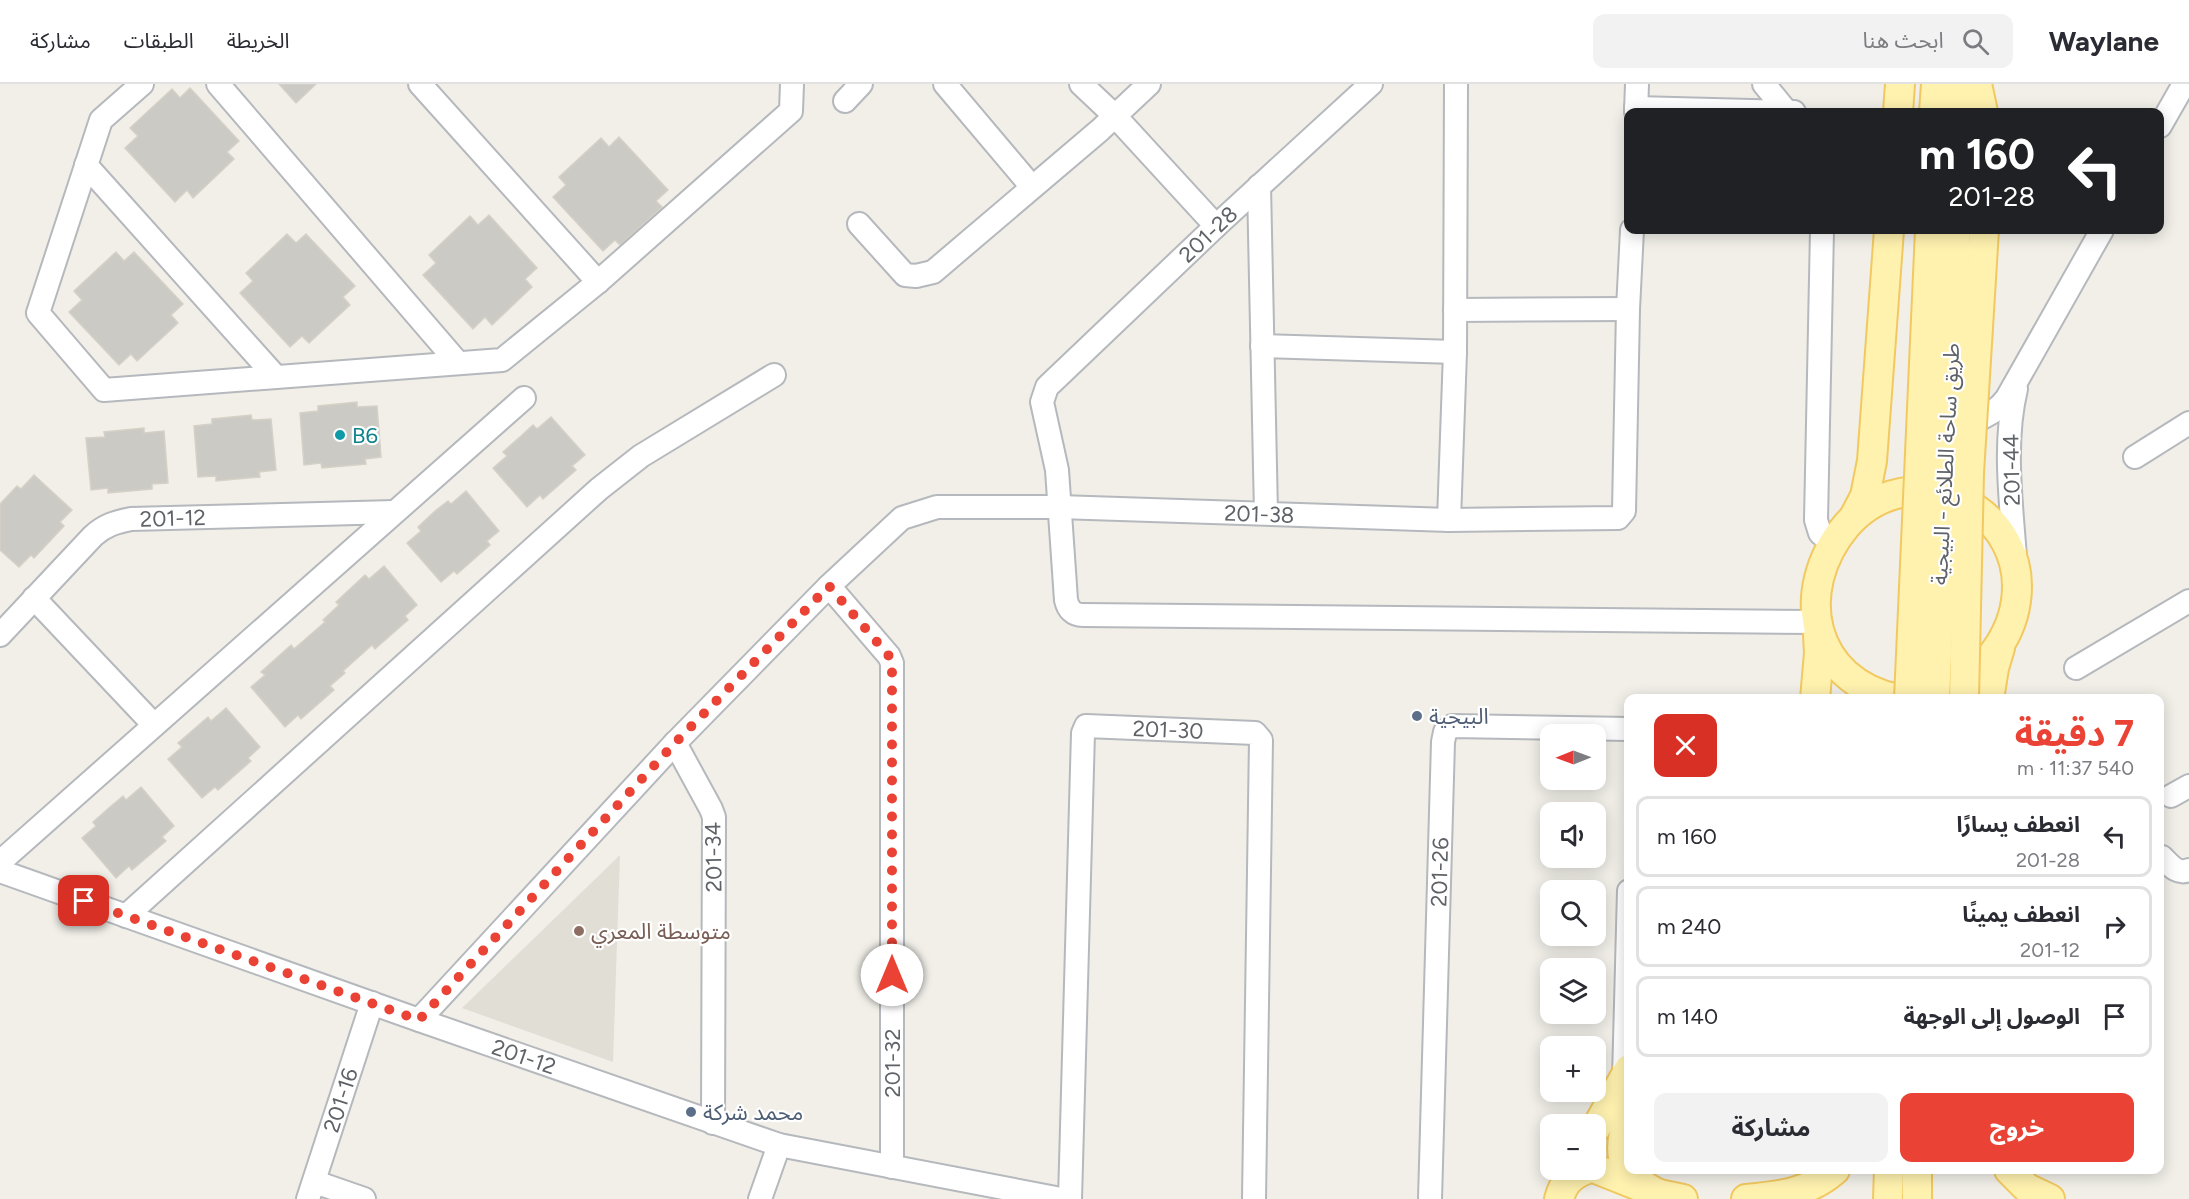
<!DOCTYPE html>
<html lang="ar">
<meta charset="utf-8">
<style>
body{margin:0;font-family:Figtree,"Noto Sans Arabic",sans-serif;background:#f2f2f3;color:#2b2b33;direction:rtl;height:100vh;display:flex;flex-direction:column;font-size:22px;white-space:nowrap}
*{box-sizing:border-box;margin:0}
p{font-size:20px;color:#7c7c81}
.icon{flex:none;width:33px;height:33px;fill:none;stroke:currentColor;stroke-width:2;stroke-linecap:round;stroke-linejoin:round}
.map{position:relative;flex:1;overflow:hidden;direction:ltr}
.details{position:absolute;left:1624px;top:610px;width:540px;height:480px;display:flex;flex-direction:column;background:#fff;border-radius:12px;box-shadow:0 3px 15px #0003;direction:rtl}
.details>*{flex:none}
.top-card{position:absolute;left:1624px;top:24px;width:540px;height:126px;border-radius:12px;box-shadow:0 3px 15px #0003;direction:rtl;background:#202124;color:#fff;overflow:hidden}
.needle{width:39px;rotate:269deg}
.tools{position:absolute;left:1540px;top:640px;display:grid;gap:12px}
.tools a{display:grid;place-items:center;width:66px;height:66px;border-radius:12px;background:#fff;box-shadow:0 3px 15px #0003;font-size:30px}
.pin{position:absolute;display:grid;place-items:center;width:51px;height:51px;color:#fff;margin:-26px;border-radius:12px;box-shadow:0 3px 9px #0006}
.me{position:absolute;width:66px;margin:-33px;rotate:0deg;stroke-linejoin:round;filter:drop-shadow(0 0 4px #0008)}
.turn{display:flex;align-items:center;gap:21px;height:126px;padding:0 30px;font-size:27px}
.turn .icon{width:78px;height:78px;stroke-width:2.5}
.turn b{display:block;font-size:42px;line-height:51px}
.round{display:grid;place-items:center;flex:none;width:63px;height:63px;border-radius:12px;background:#f2f2f3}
.head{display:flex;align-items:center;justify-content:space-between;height:102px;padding:0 30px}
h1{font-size:36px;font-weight:700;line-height:45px;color:#ea4335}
.button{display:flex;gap:12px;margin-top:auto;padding:12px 30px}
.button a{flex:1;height:69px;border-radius:12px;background:#ea4335;color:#fff;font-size:24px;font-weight:700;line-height:69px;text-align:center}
.button a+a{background:#f2f2f3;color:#2b2b33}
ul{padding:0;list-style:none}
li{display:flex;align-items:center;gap:18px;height:81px;margin:0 12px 9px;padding:0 18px;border:3px solid #e1e1e2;border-radius:12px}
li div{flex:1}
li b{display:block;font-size:22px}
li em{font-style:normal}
header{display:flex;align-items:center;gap:36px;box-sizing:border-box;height:84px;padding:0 30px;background:#fff;border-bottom:2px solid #e1e1e2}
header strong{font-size:28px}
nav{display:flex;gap:33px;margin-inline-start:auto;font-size:21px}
.search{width:420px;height:54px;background:#f2f2f3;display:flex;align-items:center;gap:15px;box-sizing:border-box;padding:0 21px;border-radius:12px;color:#7c7c81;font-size:22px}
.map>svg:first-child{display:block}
.education{fill:#e1ded6}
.building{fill:#cccac5;stroke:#d6d1c6;stroke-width:1.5}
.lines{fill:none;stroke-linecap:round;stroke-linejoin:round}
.minor-casing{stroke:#b5b8bc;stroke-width:26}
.major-casing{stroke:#f2c960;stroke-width:32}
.minor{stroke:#fff;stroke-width:22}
.major{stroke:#fff2af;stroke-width:28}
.major-bridge-casing{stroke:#f2c960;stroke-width:32;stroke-linecap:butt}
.major-bridge{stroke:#fff2af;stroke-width:28}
.route{stroke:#ea4335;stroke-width:10;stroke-dasharray:0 18}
.culture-dot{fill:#0f9aa8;stroke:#fff;stroke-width:2}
.service-dot{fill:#5c6f8a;stroke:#fff;stroke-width:2}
.education-dot{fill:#8d6e63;stroke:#fff;stroke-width:2}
.labels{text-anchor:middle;stroke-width:4.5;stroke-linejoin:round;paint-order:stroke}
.street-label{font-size:22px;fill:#5f6368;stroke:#fff}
.culture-label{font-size:22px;fill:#0d838f;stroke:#fff;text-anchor:start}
.service-label{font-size:22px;fill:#4e5e75;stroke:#fff;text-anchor:start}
.education-label{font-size:22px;fill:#785e54;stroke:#fff;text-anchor:start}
</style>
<header>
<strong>Waylane</strong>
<div class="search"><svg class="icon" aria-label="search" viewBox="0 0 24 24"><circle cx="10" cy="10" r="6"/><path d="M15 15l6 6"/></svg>ابحث هنا</div>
<nav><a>الخريطة</a><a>الطبقات</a><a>مشاركة</a></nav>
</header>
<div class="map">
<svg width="2189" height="1115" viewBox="0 0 2189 1115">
<rect width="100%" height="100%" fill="#f1efe8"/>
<polygon class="education" points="620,771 613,978 462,924"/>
<g class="building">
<polygon points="279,0 316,0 296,19"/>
<polygon points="190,4 239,57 227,68 234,75 193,114 187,106 175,118 125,64 138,52 130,44 172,5 180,14"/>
<polygon points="619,53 668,106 656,117 662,123 620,161 615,156 603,167 553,113 566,101 559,93 601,54 609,63"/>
<polygon points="489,131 537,184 525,195 532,203 492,241 485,233 473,245 423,191 436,179 429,171 470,132 478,141"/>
<polygon points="287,150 296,159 306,150 355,202 343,213 350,221 309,259 302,252 290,263 240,209 253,197 246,189"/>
<polygon points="116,168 124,177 134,168 183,220 171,231 178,239 137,277 131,270 119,281 69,228 82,216 74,207"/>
<polygon points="357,318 357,323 377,322 381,373 365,375 366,380 322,384 321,379 304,381 300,329 318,327 318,322"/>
<polygon points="251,331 252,336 271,335 276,386 259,388 260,393 216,397 216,392 198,393 194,342 212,340 212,335"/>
<polygon points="551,333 585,371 572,382 576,386 543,415 540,411 527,423 493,384 507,372 503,368 521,352 533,341 537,345"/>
<polygon points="144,344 144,349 164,347 168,399 152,400 152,405 108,409 108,404 91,406 86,354 105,353 104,348"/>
<polygon points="34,391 72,426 60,438 64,442 34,474 31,471 19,483 0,466 0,420 17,402 21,405"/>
<polygon points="466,407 499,447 487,457 490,461 457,490 454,487 441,498 407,459 421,447 418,443 435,427 448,417 451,420"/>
<polygon points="384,482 417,521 405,532 408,536 375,565 372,561 343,587 345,589 330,602 334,606 301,635 298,631 285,643 251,603 265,591 261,588 291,561 294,565 325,538 323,536 339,521 336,518 365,491 369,495"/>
<polygon points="226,624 260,663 248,674 251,677 218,706 215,703 202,714 168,675 182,663 178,659 208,633 211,637"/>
<polygon points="141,703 174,742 162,753 166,757 132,786 129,782 116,794 82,754 96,742 93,738 110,723 123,712 126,716"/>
</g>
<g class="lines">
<defs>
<g id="minor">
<polyline points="142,0 101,36 38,229 104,306 502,276 598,198 791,27 792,0"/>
<polyline points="218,0 458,279"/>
<polyline points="420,0 598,198"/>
<polyline points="945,0 1032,103"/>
<polyline points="1081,0 1115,32 1216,142"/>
<path d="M1371,0L1216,142L1047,303L1042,318L1057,386L1066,516C1068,525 1073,531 1083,531L1817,538"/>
<polyline points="1764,0 1786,27"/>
<polyline points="845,17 861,0"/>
<polyline points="1636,24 1794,28"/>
<polyline points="1636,28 1637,0"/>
<polyline points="2160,42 2184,0"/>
<polyline points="86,81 276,293"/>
<polyline points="1259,102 1266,429"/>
<polyline points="859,140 905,191 916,192 933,188 1100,46 1149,0"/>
<polyline points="1822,146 1816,436 1820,449 1833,460"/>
<polyline points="1455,226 1628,225"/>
<polyline points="1262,262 1455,268"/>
<path d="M1961,347C1977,333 1993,333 2007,314L2102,146"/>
<polyline points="2135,373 2189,339"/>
<polyline points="1449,436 1455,268 1456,0"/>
<path d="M2015,473C2011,417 2003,359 2016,305"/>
<polyline points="829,502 889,572 892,579 892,1083"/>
<polyline points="34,514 154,641"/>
<path id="s1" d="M0,551L93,452C105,441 116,438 131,435L394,428"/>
<polyline points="2076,584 2189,517"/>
<polyline points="675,659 711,725 714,733 713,1039"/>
<polyline points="2171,712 2189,702"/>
<path d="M2162,773C2170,781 2177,791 2189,786"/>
<polyline points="0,778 524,314"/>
<path id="s2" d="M0,787L419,936L779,1061L1061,1115"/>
<polyline points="126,832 599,405 641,372 774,291"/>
<path id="s3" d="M419,936L675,659L829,502L902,434L937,423H1059L1449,436L1618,434L1624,427L1628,225L1632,146"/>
<polyline points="1624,994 1629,807"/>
<polyline points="315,1098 364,1115"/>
<path id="s4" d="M308,1115L372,919"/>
<polyline points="760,1115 779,1061"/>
<path id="s5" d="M1070,1115L1083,649L1086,642L1255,649L1261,656L1254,1115"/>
<path id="s6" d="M1430,1115L1443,658L1445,648L1452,642L1629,645"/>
</g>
<g id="major">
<polyline points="1977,0 1983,28"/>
<polyline points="1898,28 1900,0"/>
<polyline points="1934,28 1936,0"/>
<polyline points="1961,28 1962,0"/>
<polyline points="1854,433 1865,412 1872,377 1889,146"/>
<polyline points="1815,615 1819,569 1818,551"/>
<path d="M1898,615C1811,597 1792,507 1846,442C1866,419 1891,407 1921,407C1941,407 1960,413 1976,425C2001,442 2017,471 2017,502C2017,549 1987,584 1950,609"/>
<polyline points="1989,615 1994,584 2000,564"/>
<path d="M1629,1033C1614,1071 1623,1093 1659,1110"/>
<polyline points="1596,1044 1629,985"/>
<polyline points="1596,1085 1659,1110 1683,1115"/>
<polyline points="2009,1086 2027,1104 2050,1115"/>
<path d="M1559,1115C1563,1100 1570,1092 1585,1086"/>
<path d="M1746,1115C1779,1112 1809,1109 1835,1086"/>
<polyline points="1888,1115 1889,1086"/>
<polyline points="1917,1115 1917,1086"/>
</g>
</defs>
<use href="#minor" class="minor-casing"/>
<use href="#major" class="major-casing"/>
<use href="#minor" class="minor"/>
<use href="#major" class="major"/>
<defs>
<g id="major-bridge">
<polyline points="1909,615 1930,146"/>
<polyline points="1935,615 1956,146"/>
<polyline points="1964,615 1969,389 1984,146"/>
</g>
</defs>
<use href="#major-bridge" class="major-bridge-casing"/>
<use href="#major-bridge" class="major-bridge"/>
</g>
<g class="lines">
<polyline class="route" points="84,817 419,936 675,659 829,502 889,572 892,579 892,891"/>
</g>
<circle class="culture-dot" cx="340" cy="351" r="6"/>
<g class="service-dot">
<circle cx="1417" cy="632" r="6"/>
<circle cx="691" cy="1028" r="6"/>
</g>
<circle class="education-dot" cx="579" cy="847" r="6"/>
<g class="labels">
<g class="street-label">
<text transform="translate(1208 150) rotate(-43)" y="8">201-28</text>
<text transform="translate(1945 380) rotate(-87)" y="8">طريق ساحة الطلائع - البيجية</text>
<text transform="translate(2011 386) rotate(-91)" y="8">201-44</text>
<text dy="8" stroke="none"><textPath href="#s3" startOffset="1056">201-38</textPath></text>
<text dy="8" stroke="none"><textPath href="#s1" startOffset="220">201-12</textPath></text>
<text dy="8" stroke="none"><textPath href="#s5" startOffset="556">201-30</textPath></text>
<text transform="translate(713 773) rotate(-91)" y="8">201-34</text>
<text dy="8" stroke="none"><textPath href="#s6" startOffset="327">201-26</textPath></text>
<text dy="8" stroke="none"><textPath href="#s2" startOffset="556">201-12</textPath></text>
<text transform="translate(892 979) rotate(-90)" y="8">201-32</text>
<text dy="8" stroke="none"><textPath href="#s4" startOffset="104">201-16</textPath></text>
</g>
<g class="culture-label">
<text x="352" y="359">B6</text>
</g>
<g class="service-label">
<text x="1429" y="640">البيجية</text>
<text x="703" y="1036">محمد شركة</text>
</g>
<g class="education-label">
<text x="591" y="855">متوسطة المعري</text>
</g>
</g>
</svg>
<div class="tools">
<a><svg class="needle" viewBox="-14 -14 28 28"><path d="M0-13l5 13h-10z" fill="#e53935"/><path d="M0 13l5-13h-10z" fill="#7c7c81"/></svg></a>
<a><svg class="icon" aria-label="sound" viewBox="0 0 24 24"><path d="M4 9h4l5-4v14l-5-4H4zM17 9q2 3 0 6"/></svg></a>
<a><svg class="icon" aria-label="search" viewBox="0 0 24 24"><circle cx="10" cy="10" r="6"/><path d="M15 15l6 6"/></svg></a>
<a><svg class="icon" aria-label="layers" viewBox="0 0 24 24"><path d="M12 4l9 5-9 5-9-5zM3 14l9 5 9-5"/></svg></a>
<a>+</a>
<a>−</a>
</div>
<div class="pin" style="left:84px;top:817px;background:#d93025"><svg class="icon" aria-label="arrive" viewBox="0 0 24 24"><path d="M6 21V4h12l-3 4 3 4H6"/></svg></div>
<svg class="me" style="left:892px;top:891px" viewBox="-20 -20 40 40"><circle r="19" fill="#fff"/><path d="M0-13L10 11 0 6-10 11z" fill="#ea4335"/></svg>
<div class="top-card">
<div class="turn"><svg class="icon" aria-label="left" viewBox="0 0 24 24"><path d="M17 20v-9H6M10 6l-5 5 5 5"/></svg><div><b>160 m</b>201-28</div></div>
</div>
<section class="details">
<div class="head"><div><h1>7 دقيقة</h1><p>540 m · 11:37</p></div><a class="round" style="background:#d93025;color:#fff"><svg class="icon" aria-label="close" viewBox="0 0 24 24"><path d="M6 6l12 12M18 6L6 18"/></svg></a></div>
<ul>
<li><svg class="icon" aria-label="left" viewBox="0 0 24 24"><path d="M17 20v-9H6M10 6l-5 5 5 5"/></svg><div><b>انعطف يسارًا</b><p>201-28</p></div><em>160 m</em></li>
<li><svg class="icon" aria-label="right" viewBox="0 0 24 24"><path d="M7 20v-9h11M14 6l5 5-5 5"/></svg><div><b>انعطف يمينًا</b><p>201-12</p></div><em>240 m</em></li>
<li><svg class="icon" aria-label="arrive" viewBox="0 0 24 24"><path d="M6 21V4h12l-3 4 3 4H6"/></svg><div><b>الوصول إلى الوجهة</b></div><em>140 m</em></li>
</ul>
<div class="button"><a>خروج</a><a>مشاركة</a></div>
</section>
</div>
